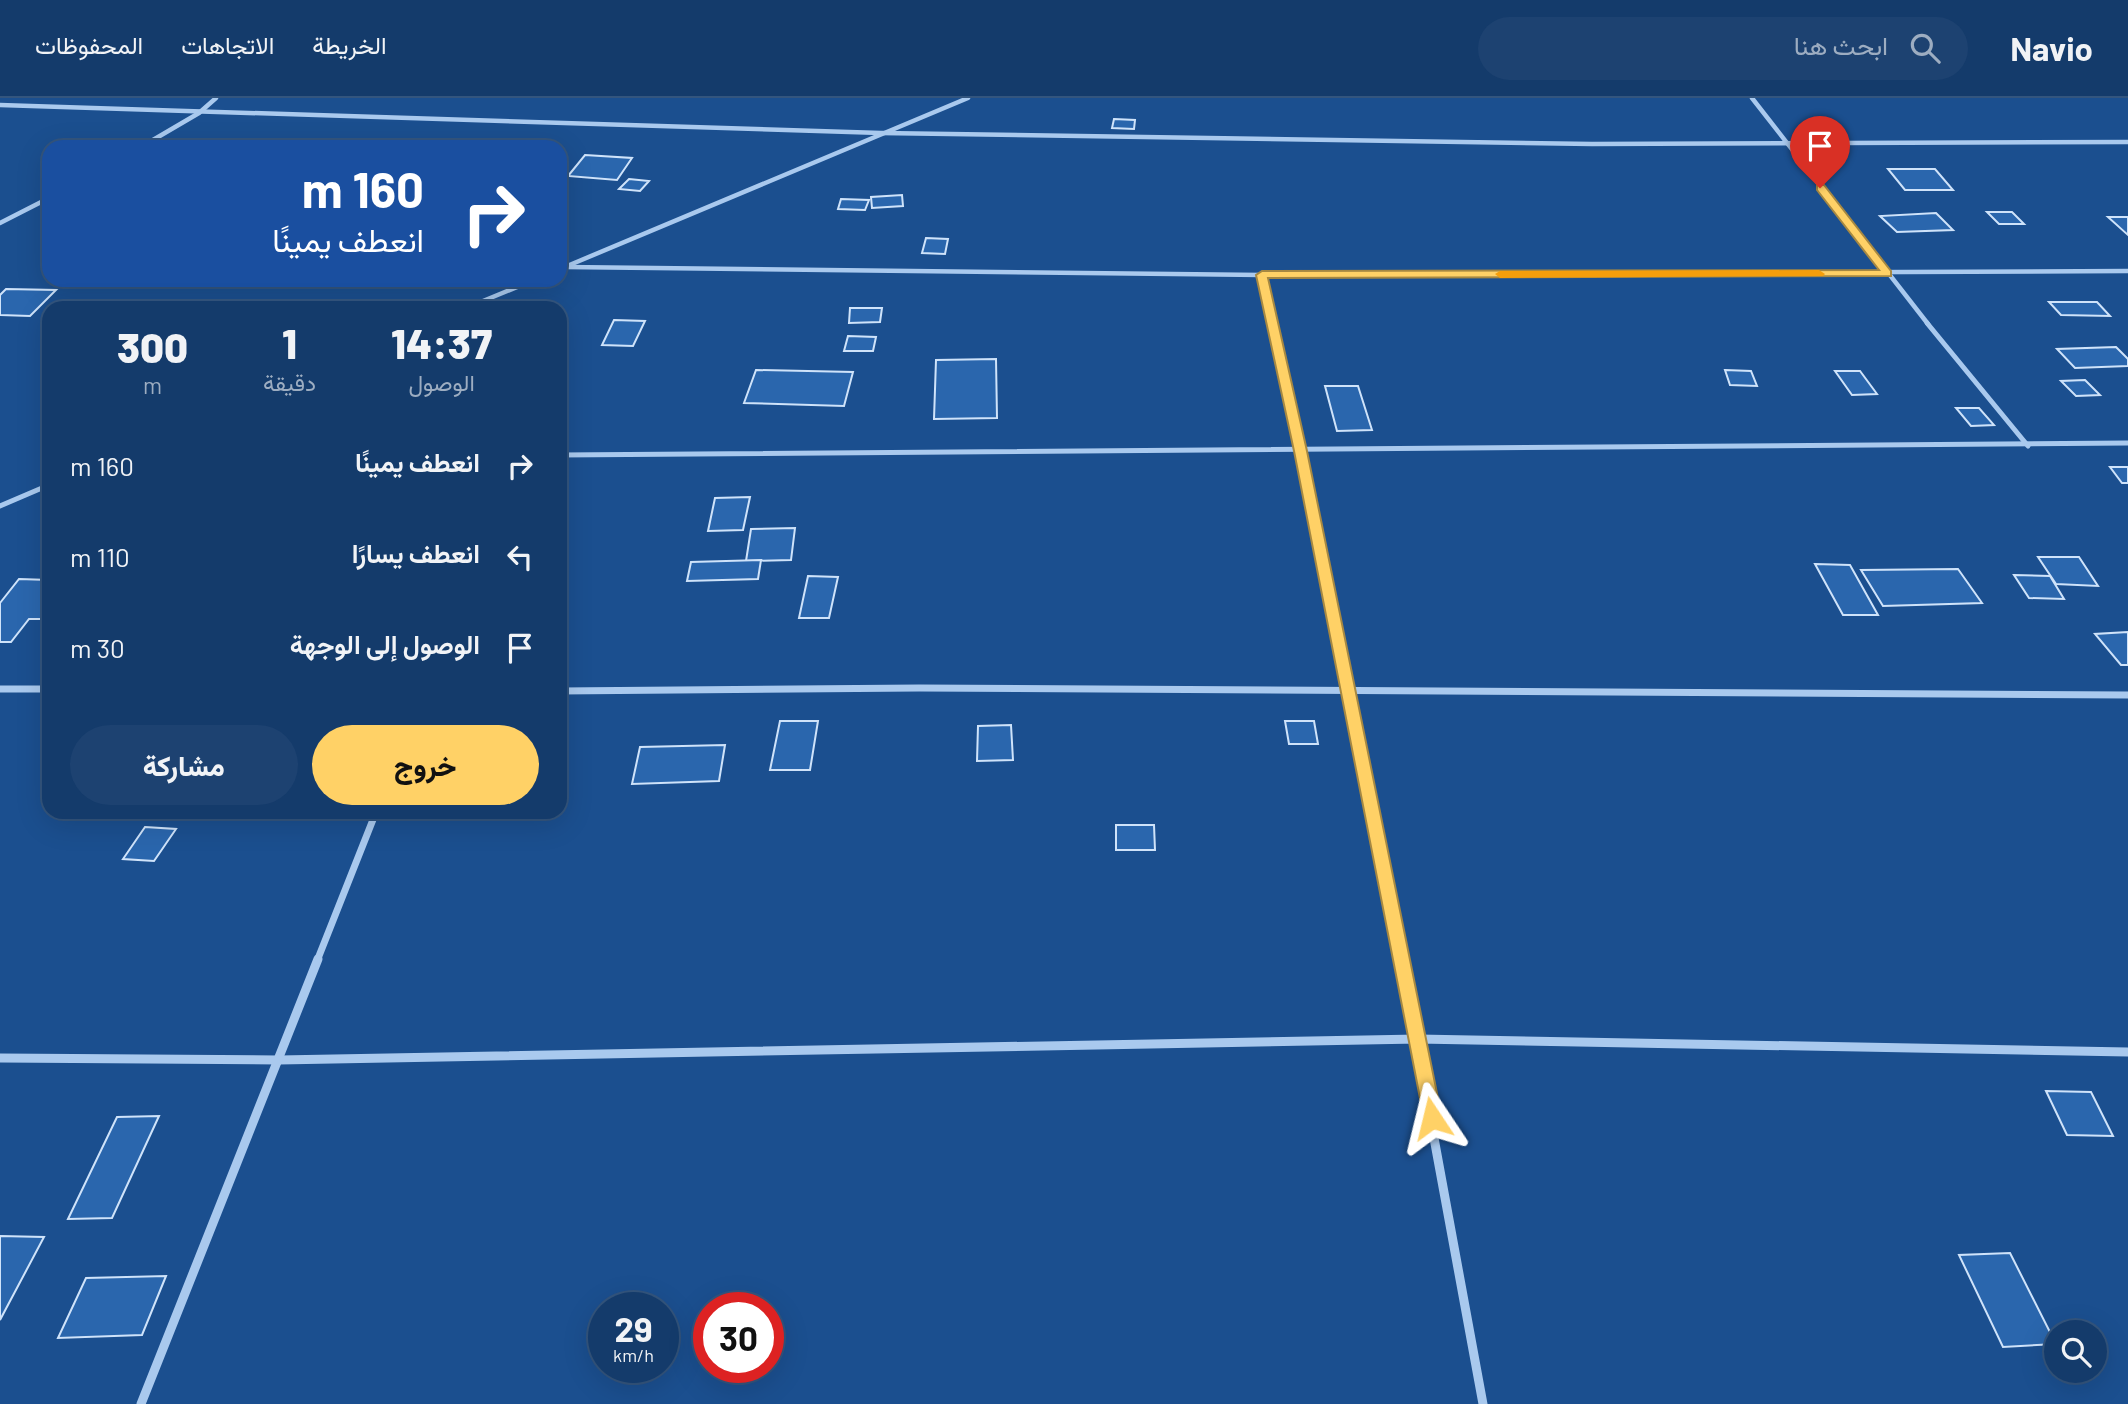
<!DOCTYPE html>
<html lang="ar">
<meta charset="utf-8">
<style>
body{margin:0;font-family:Barlow,Vazirmatn,sans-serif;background:#1d4271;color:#f1f3f6;direction:rtl;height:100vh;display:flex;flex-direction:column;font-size:26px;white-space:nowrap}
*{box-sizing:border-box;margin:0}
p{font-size:23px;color:#9dadc1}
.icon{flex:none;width:38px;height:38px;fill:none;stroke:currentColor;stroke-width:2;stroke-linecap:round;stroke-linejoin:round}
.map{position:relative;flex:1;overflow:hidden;direction:ltr}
.sheet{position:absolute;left:42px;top:203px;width:525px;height:518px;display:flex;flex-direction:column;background:#143b6b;border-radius:21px;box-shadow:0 7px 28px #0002,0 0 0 2px #33557e;direction:rtl}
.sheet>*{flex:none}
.top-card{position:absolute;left:42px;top:42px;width:525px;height:147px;border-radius:21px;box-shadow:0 7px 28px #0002,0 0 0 2px #33557e;direction:rtl;background:#1a4fa0;color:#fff;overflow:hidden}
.fabs{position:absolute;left:2044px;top:1222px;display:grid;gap:14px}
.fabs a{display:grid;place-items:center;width:63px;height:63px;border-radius:50%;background:#143b6b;box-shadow:0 7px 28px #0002,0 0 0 2px #33557e;font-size:35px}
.speed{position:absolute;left:588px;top:1194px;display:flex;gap:14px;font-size:35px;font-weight:700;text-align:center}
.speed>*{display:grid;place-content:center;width:91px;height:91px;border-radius:50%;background:#143b6b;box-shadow:0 7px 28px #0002,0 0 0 2px #33557e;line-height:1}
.speed small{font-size:18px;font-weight:400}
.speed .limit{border:10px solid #d22;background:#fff;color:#111}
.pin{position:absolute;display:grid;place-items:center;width:60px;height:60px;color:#fff;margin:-72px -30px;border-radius:50% 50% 50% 0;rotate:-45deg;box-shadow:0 0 7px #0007}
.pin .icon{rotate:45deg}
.me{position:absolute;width:77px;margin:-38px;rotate:350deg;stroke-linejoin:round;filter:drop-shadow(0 0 5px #0008)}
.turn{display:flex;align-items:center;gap:24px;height:147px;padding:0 28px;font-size:32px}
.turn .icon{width:91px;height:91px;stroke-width:2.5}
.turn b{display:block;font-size:49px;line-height:60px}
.eta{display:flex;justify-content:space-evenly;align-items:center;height:119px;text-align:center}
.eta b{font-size:42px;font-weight:800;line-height:49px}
.action{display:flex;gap:14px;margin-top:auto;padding:14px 28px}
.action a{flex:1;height:80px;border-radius:42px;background:#ffd166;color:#111;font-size:28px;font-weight:800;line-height:80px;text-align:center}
.action a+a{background:#1d4271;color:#f1f3f6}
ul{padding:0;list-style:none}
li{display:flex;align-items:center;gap:21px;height:91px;padding:0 28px}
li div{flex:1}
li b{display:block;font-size:26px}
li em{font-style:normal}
header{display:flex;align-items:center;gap:42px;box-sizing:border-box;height:98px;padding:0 35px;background:#143b6b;border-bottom:2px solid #33557e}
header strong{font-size:33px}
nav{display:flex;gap:38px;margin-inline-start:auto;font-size:24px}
.search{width:490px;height:63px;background:#1d4271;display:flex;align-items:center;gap:18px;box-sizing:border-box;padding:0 24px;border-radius:38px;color:#9dadc1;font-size:26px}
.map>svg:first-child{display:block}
.building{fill:#2a66ad;stroke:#cfe3fa;stroke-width:2}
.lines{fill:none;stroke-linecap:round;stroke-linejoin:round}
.street-far3{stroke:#a9c9ee;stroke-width:4.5}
.street-far2{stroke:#a9c9ee;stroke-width:5}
.street-far1{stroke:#a9c9ee;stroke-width:7}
.street{stroke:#a9c9ee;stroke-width:9}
.route{fill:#ffd166;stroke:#a68842;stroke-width:2}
.slow{fill:#f59e0b}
</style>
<header>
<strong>Navio</strong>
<div class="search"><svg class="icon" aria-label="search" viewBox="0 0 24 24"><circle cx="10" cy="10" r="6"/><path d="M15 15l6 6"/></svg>ابحث هنا</div>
<nav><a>الخريطة</a><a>الاتجاهات</a><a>المحفوظات</a></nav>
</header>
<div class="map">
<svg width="2128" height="1306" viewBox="0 0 2128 1306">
<rect width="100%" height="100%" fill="#1b4f8f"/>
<g class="building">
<polygon points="1114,21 1135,22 1134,31 1112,30"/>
<polygon points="585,57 632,60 617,82 568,78"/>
<polygon points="1888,71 1935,71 1953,92 1905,92"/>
<polygon points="629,81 649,83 640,93 619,91"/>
<polygon points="902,97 903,108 872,110 871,99"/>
<polygon points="841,101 869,102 865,112 838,111"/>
<polygon points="1987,114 2012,114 2024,126 1999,126"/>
<polygon points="1936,115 1953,132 1897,134 1880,118"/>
<polygon points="2108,119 2128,119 2128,137"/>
<polygon points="926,140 948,141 945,156 922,155"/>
<polygon points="6,191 56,192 30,218 0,217 0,197"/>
<polygon points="2049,204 2097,204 2110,218 2061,217"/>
<polygon points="850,210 882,210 880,224 849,225"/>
<polygon points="614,222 645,223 633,248 602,247"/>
<polygon points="848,238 876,239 873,253 844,253"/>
<polygon points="2116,249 2128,261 2128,268 2075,270 2057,251"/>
<polygon points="996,261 997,320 934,321 936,262"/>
<polygon points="756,272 853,274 844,308 744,305"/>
<polygon points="1725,272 1751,273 1757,288 1730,287"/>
<polygon points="1835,273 1860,273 1877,296 1852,297"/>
<polygon points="2085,282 2100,297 2076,298 2061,283"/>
<polygon points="1325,288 1358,288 1372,332 1337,333"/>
<polygon points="1956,310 1979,310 1994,327 1971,328"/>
<polygon points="2110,369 2128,369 2128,385 2122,385"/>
<polygon points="750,399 743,432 708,433 715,400"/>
<polygon points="795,430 791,462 746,463 751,431"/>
<polygon points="2038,459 2079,459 2098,488 2056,486"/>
<polygon points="761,462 758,481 687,483 691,464"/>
<polygon points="1815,466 1850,467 1878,517 1843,517"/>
<polygon points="1958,471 1982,505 1883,508 1861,472"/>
<polygon points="2014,477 2050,478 2064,501 2029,500"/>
<polygon points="808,478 838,479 829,520 799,520"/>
<polygon points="19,481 49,482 49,521 29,521 11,544 0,544 0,505"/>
<polygon points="2128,534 2128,567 2121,567 2095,536"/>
<polygon points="780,623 818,623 810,672 770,672"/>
<polygon points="1285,623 1314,623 1318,646 1289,646"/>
<polygon points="1011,627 1013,662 977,663 978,628"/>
<polygon points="725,647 719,683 632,686 640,649"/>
<polygon points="126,714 171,714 167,720 123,718"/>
<polygon points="1116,727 1154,727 1155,752 1116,752"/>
<polygon points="145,729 176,731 154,763 123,761"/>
<polygon points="2046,993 2091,994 2113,1038 2067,1037"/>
<polygon points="159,1018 112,1120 68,1121 117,1019"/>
<polygon points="0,1138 44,1139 0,1222"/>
<polygon points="2010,1155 2056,1246 2003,1249 1959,1157"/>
<polygon points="166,1178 142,1237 58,1240 86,1180"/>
</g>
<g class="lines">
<g class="street-far3">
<polyline points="1752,0 1928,226"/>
<polyline points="0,7 881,35 1592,46 2128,44"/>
<polyline points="141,49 199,15 216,0"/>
<polyline points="0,125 49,100"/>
<polyline points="565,169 1262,177 2128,173"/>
<polyline points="560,171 968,0"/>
<polyline points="1262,177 1273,226"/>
<polyline points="466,210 534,182"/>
</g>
<g class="street-far2">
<polyline points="1272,225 1332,509"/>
<polyline points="1927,225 2028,348"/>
<polyline points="560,357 2128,345"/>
<polyline points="0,408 49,387"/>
</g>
<g class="street-far1">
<polyline points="1332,507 1401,863"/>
<polyline points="0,591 49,591"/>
<polyline points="560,593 919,590 2128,597"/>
<polyline points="317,863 376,714"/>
</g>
<g class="street">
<polyline points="1401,861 1483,1306"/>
<polyline points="0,960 279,962 1418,941 2128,954"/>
<polyline points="141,1306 318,861"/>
</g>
</g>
<polygon class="route" points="1817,87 1824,87 1891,173 1891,178 1268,180 1307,353 1442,1020 1439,1026 1432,1029 1425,1026 1294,353 1256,177 1262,173 1879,172 1817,92"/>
<polygon class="slow" points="1819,172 1825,176 1823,178 1500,180 1495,176 1500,173"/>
</svg>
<div class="fabs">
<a><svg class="icon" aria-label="search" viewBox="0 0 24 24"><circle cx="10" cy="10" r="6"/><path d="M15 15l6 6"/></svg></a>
</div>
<div class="speed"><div>29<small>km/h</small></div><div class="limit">30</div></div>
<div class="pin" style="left:1820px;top:90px;background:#d93025"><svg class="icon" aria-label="arrive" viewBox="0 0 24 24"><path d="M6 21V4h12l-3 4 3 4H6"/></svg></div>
<svg class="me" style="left:1432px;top:1020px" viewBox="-20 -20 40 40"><path d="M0-17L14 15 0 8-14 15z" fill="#ffd166" stroke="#fff" stroke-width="4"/></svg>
<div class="top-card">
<div class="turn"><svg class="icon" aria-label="right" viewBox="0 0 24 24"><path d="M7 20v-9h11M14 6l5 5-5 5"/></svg><div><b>160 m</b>انعطف يمينًا</div></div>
</div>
<section class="sheet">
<div class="eta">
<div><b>14:37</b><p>الوصول</p></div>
<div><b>1</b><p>دقيقة</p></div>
<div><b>300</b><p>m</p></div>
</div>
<ul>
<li><svg class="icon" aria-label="right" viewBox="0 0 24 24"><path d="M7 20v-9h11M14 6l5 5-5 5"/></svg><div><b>انعطف يمينًا</b></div><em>160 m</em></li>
<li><svg class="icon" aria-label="left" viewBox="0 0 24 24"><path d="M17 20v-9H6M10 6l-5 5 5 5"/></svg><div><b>انعطف يسارًا</b></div><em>110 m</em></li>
<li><svg class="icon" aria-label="arrive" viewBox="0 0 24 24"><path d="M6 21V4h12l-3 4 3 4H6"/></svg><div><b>الوصول إلى الوجهة</b></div><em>30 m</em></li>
</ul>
<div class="action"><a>خروج</a><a>مشاركة</a></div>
</section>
</div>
